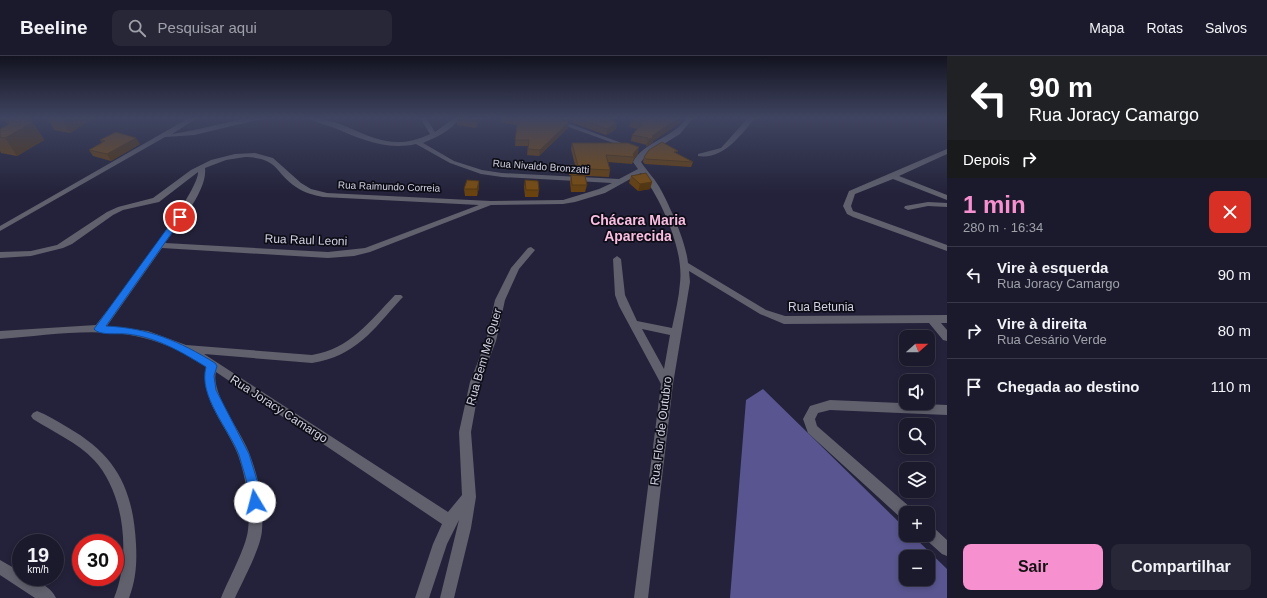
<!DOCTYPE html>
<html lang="pt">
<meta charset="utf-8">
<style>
body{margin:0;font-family:Arial,sans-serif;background:#272738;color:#f1f3f6;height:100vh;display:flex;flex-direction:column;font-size:15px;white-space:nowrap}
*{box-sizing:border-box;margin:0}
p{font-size:13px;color:#9fa1a9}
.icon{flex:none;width:22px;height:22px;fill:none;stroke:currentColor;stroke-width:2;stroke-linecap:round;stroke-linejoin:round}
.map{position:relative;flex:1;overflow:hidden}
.sheet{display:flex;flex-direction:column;background:#1a1a2c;width:320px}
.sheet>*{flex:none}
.top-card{background:#202124;color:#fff;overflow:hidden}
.needle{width:26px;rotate:69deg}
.controls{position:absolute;left:899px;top:274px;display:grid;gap:8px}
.controls a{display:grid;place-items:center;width:36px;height:36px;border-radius:8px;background:#1a1a2c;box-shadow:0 2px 6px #0003,0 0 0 1px #383848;font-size:20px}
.speed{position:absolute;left:12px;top:478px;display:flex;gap:8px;font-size:20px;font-weight:700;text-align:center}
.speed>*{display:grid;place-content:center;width:52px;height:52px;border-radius:50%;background:#1a1a2c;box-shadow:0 2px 6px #0003,0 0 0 1px #383848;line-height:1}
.speed small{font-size:10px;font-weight:400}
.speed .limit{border:6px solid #d22;background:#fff;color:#111}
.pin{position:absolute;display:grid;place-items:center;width:34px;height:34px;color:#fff;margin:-17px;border:2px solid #fff;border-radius:50%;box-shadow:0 1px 4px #0007}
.me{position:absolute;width:44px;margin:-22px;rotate:352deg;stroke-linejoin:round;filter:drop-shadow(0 0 3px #0008)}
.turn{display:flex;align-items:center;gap:14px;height:84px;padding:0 16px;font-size:18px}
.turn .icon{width:52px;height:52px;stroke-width:2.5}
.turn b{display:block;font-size:28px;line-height:34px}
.then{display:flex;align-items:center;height:38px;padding:0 16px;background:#0003;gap:8px;font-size:15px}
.round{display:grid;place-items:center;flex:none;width:42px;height:42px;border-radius:8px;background:#272738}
.head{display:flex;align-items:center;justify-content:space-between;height:68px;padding:0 16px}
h1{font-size:24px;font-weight:600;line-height:30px;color:#f790ce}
.primary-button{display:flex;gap:8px;margin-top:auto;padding:8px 16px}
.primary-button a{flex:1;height:46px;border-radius:8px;background:#f790ce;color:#111;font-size:16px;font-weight:600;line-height:46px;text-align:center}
.primary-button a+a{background:#272738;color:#f1f3f6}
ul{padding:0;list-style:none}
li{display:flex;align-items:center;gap:12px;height:56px;padding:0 16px;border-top:1px solid #383848}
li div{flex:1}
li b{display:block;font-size:15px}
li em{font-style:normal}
header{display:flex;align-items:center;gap:24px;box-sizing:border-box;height:56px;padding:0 20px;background:#1a1a2c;border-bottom:1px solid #383848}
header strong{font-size:19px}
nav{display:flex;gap:22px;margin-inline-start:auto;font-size:14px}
.search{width:280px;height:36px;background:#272738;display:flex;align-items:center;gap:10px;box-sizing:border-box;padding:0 14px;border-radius:8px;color:#9fa1a9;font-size:15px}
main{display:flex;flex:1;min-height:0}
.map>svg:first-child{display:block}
.forest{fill:#595590;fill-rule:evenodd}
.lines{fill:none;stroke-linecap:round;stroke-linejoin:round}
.minor{fill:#60616d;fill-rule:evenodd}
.wall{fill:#69420e}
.shaded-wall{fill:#55360b}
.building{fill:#7a4d10;stroke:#55360b}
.route{fill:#1a73e8;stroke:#114b97}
.labels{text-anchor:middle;stroke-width:3.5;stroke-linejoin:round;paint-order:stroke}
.far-street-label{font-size:10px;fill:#d0d0e0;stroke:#0d0d17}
.street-label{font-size:12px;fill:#d0d0e0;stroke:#0d0d17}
.quarter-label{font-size:14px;font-weight:bold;fill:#fabee0;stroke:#0d0d17}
</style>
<header>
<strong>Beeline</strong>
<div class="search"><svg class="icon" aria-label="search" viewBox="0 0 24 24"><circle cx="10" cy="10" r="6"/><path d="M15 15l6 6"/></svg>Pesquisar aqui</div>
<nav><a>Mapa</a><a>Rotas</a><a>Salvos</a></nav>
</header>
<main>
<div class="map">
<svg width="947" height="542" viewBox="0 0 947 542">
<rect width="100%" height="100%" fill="#23223a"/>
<path class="forest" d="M763,333L906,473V479H912L947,513V542H730L746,344ZM906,501H928V523H906Z"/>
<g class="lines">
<g class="minor">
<path d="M189,62H197L172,78C203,74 234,62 266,62L194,79L165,81L0,175V170Z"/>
<path d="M308,62C354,62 379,103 430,78L420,62H426L435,76L454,62H460C451,75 436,81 423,87L454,105L482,114L502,117L619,123L638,113L633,106C643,86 673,82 687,62H693L680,78L647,98L641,106C647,115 656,124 661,134C671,153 686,186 688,207L766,254L785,260L947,259V267H941L947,274V285L943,284L929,267L784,268L760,258L689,215L690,226L673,328L648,542H634L661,328L619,250L615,239L613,203L617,200L621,203L625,239L637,265L672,272C675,257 679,242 680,227C684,193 661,143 641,117L605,137L575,146L563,148L491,149L370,196L354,200L328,202L162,192L107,270L148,275L186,289L312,299C350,293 370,265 395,239H401L403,241L401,243C373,274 356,300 312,307L204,298L448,456L462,439L459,376L470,326L486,285L495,244L511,212L528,192L531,191L535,194L519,213L505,244L496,285L480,326L471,376L476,441L471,472L454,542H440L459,464L447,488L429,542H415L433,488L442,468L216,316C210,337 243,378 250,399C259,423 264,448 262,474C261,492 243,524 235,542H221C228,524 246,492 248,474C251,450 246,422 238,399C228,372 197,340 207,310C192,301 177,293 160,287C110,268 52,279 0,283V275L96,269C113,247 200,135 198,116L159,146L123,154L113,159L72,188L63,192L31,200L0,202V196L31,195L57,189L107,156L118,151L153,142L191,114L211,104L235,98L255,97L273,102L301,127L311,133L327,137L491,145L563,144L599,133L612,127L502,121L481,118L450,107L416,88C385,95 359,82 332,71C324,68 315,66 308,62ZM245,101C279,102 274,116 296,131C304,137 314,139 323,141L479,149L365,192L328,196L165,187C178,169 208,134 205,112L226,104ZM642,273L670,279L664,313Z"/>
<polygon points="544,62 554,62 635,92 630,93"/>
<path d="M748,62H755C741,79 723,104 698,100V98L721,92Z"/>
<polygon points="947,93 947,98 899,120 947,139 947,144 893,123 855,138 851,150 853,155 859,157 947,189 947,195 853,161 847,158 843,150 849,135"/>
<polygon points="928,146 947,147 947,151 928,150 908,154 904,152 905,150"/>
<polygon points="830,344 947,349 947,359 830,354 818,357 815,363 817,370 911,452 913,457 906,457 906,464 901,462 808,377 803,363 810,350"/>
<path d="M37,355C47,359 57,365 67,371C116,399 133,432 136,488C137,507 136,524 129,542H114C131,501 125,437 94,404C77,386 53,376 33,363L31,360L33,357Z"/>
<polygon points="928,469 933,471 947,484 947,500 942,498 923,481 922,479 928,479"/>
<path d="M0,504L21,516V521C32,521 52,531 56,542H35L0,519Z"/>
</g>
</g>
<g class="wall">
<polygon points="4,62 30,62 44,84 17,100 1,97 0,95 0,73 8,69"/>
<polygon points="47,62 94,62 70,77 54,74"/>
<polygon points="482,62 476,72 457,69 457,63"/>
<polygon points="501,62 557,62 568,72 539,100 527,99 528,90 515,90 517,69 502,67"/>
<polygon points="559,62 607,62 617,67 616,73 606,79"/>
<polygon points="633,62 682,62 680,67 653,85 652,87 646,91 647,89 631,85 632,79 637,73 629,71 631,64"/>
<polygon points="100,84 140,88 111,105 93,100 89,94 102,87"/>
<polygon points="572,87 638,98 634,103 632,108 608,106 610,114 609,121 569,119 569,116 570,109 575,109 571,93"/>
<polygon points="677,98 693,106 691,111 645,108 643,106 644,101"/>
<polygon points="571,119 587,129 585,136 571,136 570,126"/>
<polygon points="631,120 652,126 650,133 638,135 629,127"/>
<polygon points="525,124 539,134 538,141 525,141 524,131"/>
<polygon points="479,131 477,140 465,140 464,133"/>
</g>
<g class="shaded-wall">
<polygon points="61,62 94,62 70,77"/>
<polygon points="478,62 482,62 476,72 476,65"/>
<polygon points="679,62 682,62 680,67 653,85 652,87 646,91 648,84 652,80"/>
<polygon points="33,66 44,84 17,100 5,82"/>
<polygon points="569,66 568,72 539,100 540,94"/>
<polygon points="617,67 616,73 606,79 607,73"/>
<polygon points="136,82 140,88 111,105 107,98"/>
<polygon points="639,91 638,98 634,103 633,98"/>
<polygon points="479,125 479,131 477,140 477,133"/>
<polygon points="652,126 650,133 638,135 640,128"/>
</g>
<g class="building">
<polygon points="5,62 30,62 33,66 5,82 0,81 0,73 9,68"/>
<polygon points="458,62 478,62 476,65 457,63"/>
<polygon points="511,62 557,62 569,66 540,94 528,93 529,84 515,84 518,63"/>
<polygon points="577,62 607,62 617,67 607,73"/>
<polygon points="633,62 679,62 652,80 654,81 648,84 648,82 632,79 642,68 631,64"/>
<polygon points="116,76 136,82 107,98 89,94 105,85 100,84"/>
<polygon points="662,86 678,95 674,96 693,106 646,103 644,101 649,94"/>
<polygon points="572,87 628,87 639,91 633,98 634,101 606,99 610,114 570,112 570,109 578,110"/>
<polygon points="646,117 652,126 640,128 631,120"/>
<polygon points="571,119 585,120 587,129 572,129"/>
<polygon points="467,124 479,125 477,133 464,133"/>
<polygon points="525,124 538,125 539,134 526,134"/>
</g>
<linearGradient id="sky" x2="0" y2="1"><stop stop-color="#131320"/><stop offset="0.45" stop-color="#3f4460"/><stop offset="1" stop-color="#3f4460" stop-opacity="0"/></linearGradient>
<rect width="947" height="138" fill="url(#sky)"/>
<path class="route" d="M177,159L183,161L106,270C149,272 179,285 215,307L217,310L214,320L216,334L249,398L260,434L261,446L259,451L255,452L251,451C248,445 249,439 248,432C246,421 242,410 239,399C229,373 198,340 206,311C182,296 156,281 127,278C119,277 99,280 94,273Z"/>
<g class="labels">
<g class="far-street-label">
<text transform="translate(541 110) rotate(4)" y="4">Rua Nivaldo Bronzatti</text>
<text transform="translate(389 130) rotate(2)" y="4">Rua Raimundo Correia</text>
</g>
<g class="street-label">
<text transform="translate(306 184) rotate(2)" y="4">Rua Raul Leoni</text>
<text x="821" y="255">Rua Betunia</text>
<text transform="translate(484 301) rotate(-74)" y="4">Rua Bem Me Quer</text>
<text transform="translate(279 353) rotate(33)" y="4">Rua Joracy Camargo</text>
<text transform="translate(661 375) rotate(-83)" y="4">Rua Flor de Outubro</text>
</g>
<g class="quarter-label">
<text x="638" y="169">Chácara Maria<tspan x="638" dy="16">Aparecida</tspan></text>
</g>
</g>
</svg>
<div class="controls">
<a><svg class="needle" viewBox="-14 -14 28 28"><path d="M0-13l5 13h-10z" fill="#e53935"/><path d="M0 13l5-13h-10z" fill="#9fa1a9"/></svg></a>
<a><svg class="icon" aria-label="sound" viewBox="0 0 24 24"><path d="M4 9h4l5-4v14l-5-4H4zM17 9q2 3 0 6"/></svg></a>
<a><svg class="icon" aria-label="search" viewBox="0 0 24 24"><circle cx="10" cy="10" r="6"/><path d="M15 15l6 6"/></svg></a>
<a><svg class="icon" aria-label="layers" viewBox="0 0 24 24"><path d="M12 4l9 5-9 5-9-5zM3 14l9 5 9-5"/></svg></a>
<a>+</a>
<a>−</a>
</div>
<div class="speed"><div>19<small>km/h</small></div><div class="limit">30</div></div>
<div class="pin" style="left:180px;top:161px;background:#d93025"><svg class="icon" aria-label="arrive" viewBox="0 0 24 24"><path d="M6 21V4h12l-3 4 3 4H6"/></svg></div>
<svg class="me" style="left:255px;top:446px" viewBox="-20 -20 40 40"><circle r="19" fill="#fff"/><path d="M0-13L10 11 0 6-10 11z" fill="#1a73e8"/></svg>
</div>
<section class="sheet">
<div class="top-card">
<div class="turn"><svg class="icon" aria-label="left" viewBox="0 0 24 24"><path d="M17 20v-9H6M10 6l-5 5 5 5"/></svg><div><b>90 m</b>Rua Joracy Camargo</div></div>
<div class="then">Depois<svg class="icon" aria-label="right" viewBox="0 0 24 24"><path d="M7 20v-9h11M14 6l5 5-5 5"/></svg></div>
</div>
<div class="head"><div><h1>1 min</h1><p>280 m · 16:34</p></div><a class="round" style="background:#d93025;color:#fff"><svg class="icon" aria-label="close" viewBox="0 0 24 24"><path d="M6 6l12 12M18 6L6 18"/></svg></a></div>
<ul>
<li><svg class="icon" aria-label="left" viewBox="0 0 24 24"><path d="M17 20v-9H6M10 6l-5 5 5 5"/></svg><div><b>Vire à esquerda</b><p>Rua Joracy Camargo</p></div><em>90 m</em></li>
<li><svg class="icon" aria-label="right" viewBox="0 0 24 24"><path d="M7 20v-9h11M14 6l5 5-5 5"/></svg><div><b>Vire à direita</b><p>Rua Cesário Verde</p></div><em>80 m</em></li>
<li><svg class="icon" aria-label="arrive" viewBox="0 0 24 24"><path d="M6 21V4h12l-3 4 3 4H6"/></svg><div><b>Chegada ao destino</b></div><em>110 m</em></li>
</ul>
<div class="primary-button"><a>Sair</a><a>Compartilhar</a></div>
</section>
</main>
